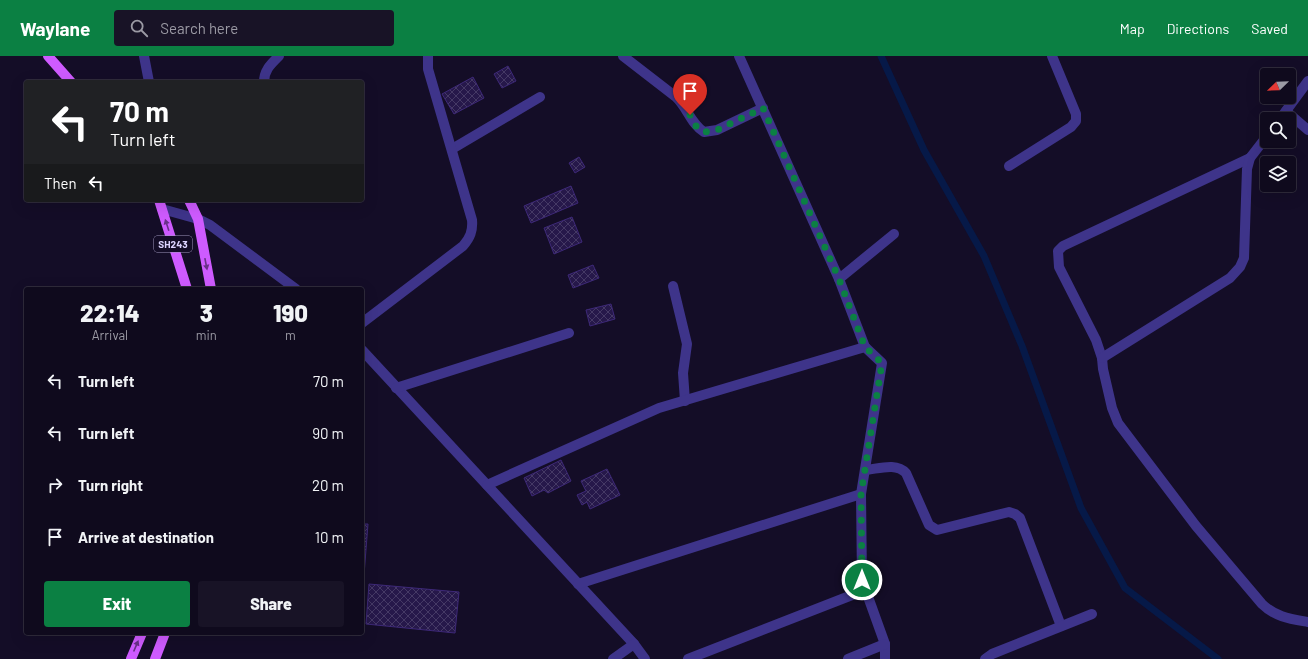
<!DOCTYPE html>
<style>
body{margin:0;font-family:Barlow,sans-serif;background:#181326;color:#f1f3f6;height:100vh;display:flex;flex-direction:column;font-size:15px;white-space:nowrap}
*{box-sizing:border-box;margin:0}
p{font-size:13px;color:#9b9aa4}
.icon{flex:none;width:22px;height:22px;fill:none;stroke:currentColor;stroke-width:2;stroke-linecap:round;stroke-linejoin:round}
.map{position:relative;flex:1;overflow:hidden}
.sheet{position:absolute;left:24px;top:231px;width:340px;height:348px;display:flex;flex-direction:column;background:#0f0a1d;border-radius:4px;box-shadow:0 4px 16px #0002,0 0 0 1px #2f2b3b}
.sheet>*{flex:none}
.hud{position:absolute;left:24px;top:24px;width:340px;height:122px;border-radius:4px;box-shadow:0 4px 16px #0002,0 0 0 1px #2f2b3b;background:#202124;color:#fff;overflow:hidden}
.needle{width:26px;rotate:247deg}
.tools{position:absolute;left:1260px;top:12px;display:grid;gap:8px}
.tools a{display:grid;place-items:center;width:36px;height:36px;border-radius:4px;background:#0f0a1d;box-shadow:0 4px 16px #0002,0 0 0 1px #2f2b3b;font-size:20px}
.pin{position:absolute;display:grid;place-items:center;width:34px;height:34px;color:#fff;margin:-41px -17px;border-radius:50% 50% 50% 0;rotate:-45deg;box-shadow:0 0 4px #0007}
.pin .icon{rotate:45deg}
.me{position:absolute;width:44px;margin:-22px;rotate:0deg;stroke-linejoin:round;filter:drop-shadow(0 0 3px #0008)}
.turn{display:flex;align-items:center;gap:14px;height:84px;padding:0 20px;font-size:18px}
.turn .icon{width:52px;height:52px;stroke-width:2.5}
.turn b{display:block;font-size:28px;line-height:34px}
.then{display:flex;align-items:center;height:38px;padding:0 20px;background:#0003;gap:8px;font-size:15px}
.eta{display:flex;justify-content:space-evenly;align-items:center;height:68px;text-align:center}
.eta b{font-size:24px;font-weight:800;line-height:28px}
.button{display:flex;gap:8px;margin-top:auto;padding:8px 20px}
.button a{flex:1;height:46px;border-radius:4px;background:#0b8043;color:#fff;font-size:16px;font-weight:800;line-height:46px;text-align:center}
.button a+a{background:#181326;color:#f1f3f6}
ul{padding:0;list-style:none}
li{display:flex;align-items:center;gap:12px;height:52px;padding:0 20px}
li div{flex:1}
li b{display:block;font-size:15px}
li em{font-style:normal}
header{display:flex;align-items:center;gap:24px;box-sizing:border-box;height:56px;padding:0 20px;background:#0b8043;color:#fff}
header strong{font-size:19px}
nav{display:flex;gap:22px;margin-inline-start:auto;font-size:14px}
.search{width:280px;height:36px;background:#181326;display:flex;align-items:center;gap:10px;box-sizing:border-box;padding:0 14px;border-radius:4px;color:#9b9aa4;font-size:15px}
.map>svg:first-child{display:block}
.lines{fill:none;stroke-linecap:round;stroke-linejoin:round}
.stream{stroke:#061948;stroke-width:7}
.building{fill:url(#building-cross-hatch);stroke:#3d2878}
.minor{stroke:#3e348a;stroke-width:10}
.major{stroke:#ce5bff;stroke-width:10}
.oneway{fill:#683088}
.route{stroke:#0b8043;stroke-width:7;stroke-dasharray:0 12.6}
.labels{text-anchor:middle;stroke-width:4;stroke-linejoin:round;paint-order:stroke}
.shield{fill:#140d27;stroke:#a098be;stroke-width:1}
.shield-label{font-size:10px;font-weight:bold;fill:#dcd4ff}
</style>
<header>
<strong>Waylane</strong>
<div class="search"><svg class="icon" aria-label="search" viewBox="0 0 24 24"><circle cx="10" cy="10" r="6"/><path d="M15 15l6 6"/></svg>Search here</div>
<nav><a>Map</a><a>Directions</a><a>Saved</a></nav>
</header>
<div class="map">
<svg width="1308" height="603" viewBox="0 0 1308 603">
<defs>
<pattern id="building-cross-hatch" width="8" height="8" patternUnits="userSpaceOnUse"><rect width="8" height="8" fill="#26184a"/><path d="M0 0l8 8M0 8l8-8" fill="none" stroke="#453965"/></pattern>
</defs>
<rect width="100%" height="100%" fill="#140d27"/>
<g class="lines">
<polyline class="stream" points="881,0 924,94 984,200 1022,290 1081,452 1125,532 1218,603"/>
</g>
<g class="building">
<polygon points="508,10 516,25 502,32 494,18"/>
<polygon points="473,21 484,42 454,58 442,38"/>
<polygon points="579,101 585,111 575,117 569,107"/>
<polygon points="571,130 578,147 531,167 524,150"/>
<polygon points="572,161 582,186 554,198 544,172"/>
<polygon points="593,209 599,222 573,232 568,219"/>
<polygon points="611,248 615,263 590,270 586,254"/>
<polygon points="561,404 571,425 548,437 544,434 532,440 524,422"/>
<polygon points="607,413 620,439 590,453 587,446 582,449 577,439 586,435 581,425"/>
<polygon points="362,468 368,468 362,545"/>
<polygon points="369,528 459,536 455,577 366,568"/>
</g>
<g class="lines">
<g class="minor">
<polyline points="144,0 149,26"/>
<path d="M623,0L676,41C687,51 691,68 704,76L717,74L763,52"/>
<polyline points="739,0 839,223 865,291"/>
<path d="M264,26C264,14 271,8 279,0"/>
<polyline points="1286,55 1308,74"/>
<polyline points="1280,63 1308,25"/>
<polyline points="452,93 540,41"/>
<path d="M1250,102L1063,190L1058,195L1059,211L1096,284L1102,302L1103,313L1112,352L1118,367L1196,470L1262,548C1275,561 1291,563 1308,566"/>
<polyline points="1009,110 1071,71 1076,65 1076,58 1052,0"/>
<polyline points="162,153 198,163 210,169 296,233"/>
<polyline points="839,223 894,178"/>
<polyline points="673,230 687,288 683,317 685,345"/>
<path d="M362,267L463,190C470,182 473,175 472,164L428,13V0"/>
<polyline points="362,294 634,588 645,603"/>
<polyline points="1102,302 1230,222 1240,211 1244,202 1247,113 1250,102 1267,80"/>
<polyline points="396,332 569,277"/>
<path d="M865,414C878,413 896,406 906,417L929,469L937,474L1009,456L1015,458L1020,462L1061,570"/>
<polyline points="487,429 659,352 865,291 882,307 861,438 862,524 885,588 885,603"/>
<polyline points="578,528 861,438"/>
<polyline points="613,603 634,588"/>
<polyline points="688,603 865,534"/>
<polyline points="848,603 885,588"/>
<polyline points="985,603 992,598 1092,558"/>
</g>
<g class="major">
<polyline points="48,0 71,26"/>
<polyline points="159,144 187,233"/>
<polyline points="189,144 198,163 211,233"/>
<polyline points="131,603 142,577"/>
<polyline points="155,603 165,577"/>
</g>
</g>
<defs><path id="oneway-solid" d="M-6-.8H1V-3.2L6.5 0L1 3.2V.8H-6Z"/></defs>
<g class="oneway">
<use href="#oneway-solid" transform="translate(167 169) rotate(-108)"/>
<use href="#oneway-solid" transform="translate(206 208) rotate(79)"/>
<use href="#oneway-solid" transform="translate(136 590) rotate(-67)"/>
</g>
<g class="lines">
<polyline class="route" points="690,59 697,72 704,76 717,74 763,52 839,223 865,291 882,307 861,438 862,524"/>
</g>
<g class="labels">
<rect class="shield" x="154" y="180" width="38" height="16" rx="3"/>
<g class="shield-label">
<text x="173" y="192">SH243</text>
</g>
</g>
</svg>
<div class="tools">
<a><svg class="needle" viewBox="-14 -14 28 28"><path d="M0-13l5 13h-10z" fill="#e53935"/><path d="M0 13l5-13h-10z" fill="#9b9aa4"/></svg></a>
<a><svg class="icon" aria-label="search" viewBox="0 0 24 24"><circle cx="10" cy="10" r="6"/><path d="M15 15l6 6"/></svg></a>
<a><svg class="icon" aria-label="layers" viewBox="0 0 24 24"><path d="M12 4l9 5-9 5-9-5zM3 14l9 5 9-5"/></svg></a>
</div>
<div class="pin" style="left:690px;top:59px;background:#d93025"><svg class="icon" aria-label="arrive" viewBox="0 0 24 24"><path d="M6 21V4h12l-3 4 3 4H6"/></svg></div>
<svg class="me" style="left:862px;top:524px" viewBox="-20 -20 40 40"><circle r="17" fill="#0b8043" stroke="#fff" stroke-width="3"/><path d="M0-11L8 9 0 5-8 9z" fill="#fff"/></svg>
<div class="hud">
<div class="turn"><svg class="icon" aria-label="left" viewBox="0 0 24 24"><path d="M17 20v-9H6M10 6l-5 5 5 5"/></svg><div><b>70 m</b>Turn left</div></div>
<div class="then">Then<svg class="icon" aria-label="left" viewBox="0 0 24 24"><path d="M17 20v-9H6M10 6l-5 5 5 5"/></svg></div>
</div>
<section class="sheet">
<div class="eta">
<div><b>22:14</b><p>Arrival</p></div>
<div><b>3</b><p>min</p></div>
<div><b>190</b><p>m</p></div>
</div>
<ul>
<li><svg class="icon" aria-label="left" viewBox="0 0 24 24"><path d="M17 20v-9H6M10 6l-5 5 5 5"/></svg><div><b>Turn left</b></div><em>70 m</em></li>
<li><svg class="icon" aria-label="left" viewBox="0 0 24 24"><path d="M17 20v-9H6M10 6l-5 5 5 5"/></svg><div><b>Turn left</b></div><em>90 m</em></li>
<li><svg class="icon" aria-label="right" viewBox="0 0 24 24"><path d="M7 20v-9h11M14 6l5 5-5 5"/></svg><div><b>Turn right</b></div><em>20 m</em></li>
<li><svg class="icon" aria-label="arrive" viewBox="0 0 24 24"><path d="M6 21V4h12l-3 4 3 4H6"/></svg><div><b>Arrive at destination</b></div><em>10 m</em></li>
</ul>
<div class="button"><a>Exit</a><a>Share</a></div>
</section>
</div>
